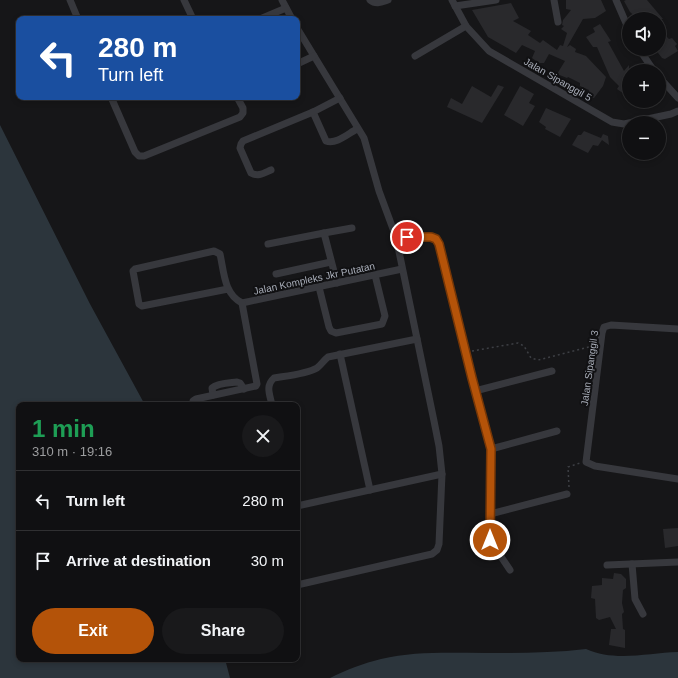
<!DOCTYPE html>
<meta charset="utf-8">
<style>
body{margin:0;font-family:Helvetica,sans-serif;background:#19191b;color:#f1f3f6;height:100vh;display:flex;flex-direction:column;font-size:15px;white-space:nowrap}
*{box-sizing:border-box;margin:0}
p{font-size:13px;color:#9c9d9f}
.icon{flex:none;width:22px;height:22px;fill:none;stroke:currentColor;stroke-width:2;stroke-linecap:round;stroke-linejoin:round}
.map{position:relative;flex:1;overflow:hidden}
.panel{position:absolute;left:16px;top:402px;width:284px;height:260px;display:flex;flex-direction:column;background:#101012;border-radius:8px;box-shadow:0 2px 6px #0003,0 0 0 1px #303032}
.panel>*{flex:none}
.guide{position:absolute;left:16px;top:16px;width:284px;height:84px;border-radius:8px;box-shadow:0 2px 6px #0003,0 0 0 1px #303032;background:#1a4fa0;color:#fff;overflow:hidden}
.controls{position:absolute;left:622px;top:12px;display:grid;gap:8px}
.controls a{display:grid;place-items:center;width:44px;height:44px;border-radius:50%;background:#101012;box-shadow:0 2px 6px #0003,0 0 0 1px #303032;font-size:20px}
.pin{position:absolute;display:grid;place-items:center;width:34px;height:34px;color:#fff;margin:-17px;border:2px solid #fff;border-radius:50%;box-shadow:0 1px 4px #0007}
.me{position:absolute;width:44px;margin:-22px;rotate:0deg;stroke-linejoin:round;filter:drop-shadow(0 0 3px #0008)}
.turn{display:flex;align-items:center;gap:14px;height:84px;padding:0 16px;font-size:18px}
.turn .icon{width:52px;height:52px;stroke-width:2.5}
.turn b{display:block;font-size:28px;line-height:34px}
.round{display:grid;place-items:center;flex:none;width:42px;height:42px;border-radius:21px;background:#19191b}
.overview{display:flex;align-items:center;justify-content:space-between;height:68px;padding:0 16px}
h1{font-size:24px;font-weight:800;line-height:30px;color:#1e9e55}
.button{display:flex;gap:8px;margin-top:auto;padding:8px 16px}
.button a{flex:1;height:46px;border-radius:24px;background:#b45309;color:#fff;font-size:16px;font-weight:800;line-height:46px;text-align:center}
.button a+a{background:#19191b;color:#f1f3f6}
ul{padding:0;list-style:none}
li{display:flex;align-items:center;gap:12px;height:60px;padding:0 16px;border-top:1px solid #303032}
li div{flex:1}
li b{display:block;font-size:15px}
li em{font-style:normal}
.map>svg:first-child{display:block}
.water{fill:#2c353c}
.building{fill:#29292c}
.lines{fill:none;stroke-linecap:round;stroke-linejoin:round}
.path{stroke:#3d3f44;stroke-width:1.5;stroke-dasharray:2 3;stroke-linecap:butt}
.minor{stroke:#37383d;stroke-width:7}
.route-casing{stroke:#753606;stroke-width:10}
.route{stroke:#b45309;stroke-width:7}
.labels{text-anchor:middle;stroke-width:4;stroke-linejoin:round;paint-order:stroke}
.street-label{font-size:10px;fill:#a8adb8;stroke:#111113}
</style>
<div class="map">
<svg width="678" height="678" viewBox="0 0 678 678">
<rect width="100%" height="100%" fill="#161618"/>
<g class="water">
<polygon points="0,125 90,304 145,405 19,405 19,659 225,659 230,678 0,678"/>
<path d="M586,649C614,662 648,653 678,652V678H330C346,670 364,663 381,659C415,651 450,653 485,653C518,653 553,653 586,649Z"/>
</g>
<g class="building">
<polygon points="566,0 601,0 606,11 595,18 583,19 567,47 570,45 576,49 575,52 586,56 606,77 603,86 594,98 588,96 589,90 580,86 580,83 568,77 567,78 557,74 565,61 549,54 544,63 539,63 532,58 535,51 522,45 516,53 488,37 472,10 511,3 519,18 513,21 531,31 528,35 540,43 543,40 557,50 560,45 563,46 567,33 561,29 564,26 562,25 563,20 571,10 566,9"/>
<polygon points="626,0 647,0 663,19 638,19 630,12 624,1"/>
<polygon points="600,24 611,41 608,42 624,71 629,65 629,94 627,96 617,89 619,86 610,77 597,47 593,47 586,37 595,32 593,28"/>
<polygon points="666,36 669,39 672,38 677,44 675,46 678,51 665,59 662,58 655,49 659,49 659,40"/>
<polygon points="498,85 504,87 482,123 447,107 451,98 462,104 472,86 491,97"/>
<polygon points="520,86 534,94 529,103 535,106 523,126 504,115"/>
<polygon points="546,108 571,119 560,137 545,129 546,127 539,122"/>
<polygon points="584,131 601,138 603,134 608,136 609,145 602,140 598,146 593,145 588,153 572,145 578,135 581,135"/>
<polygon points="678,528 678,546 665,548 663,529"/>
<polygon points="614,573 621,574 626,579 626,588 623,590 622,603 624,612 622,614 623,629 625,630 625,648 609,645 611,629 616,629 610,617 599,620 596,618 595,599 591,598 592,586 602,585 602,578 613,579"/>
</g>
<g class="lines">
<g class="path">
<polyline points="472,351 518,343 524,346 531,358 538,360 593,346"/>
<polyline points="569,487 568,467 580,463"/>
</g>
<g class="minor">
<polyline points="70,0 78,19"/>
<polyline points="184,0 193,19"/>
<polyline points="282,0 292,19"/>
<path d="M370,0C376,5 382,2 388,0"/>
<polyline points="452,0 466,26 489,51 612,122 624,124 671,114 678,111"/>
<polyline points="554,0 558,22"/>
<polyline points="616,0 629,30"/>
<polyline points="455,6 496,0"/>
<polyline points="260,19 286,8"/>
<polyline points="297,28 364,138 379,191 396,237 434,421 439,446 442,474 439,544 437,550 432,554 297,585"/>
<polyline points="639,49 654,71"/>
<polyline points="415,56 466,26"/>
<polyline points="297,64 314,56"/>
<polyline points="659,77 678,98"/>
<polyline points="111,97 135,152 139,156 144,156 240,117 243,113 243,108 237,97"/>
<path d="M313,112L326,141C336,145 349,133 357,129"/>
<path d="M271,170C264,173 258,177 251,173L240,148L241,144L243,141L313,112L340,98"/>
<polyline points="324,233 352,228"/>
<polyline points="396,237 431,237 436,239 439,244 472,378 491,449 490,540 510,570"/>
<polyline points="268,244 324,233 337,283"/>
<polyline points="276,274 331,262"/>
<polyline points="319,287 329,327 331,331 336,333 382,324 385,316 375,275"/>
<path d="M228,289L142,306L139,304L133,271L135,269L214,251L220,254C224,272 224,294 242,303L402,269"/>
<polyline points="678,329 611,325 604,327 602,333 586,462 595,466 678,479"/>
<polyline points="340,354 370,490"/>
<polyline points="475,391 552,371"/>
<path d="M213,395L212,388C218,383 230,383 237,382L240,383L244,389"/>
<polyline points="193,405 193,401 196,399 256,386 257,384 242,303"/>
<path d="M272,405C270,395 265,386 274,378C286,376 307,374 317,368C321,365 324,360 328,357L417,339"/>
<polyline points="491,449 557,431"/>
<polyline points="297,506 442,474"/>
<polyline points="490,514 567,494"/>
<polyline points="632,564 635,599 643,614"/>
<polyline points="607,565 678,562"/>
</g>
</g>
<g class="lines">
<defs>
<polyline id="route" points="407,237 431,237 436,239 439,244 472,378 491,449 490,540"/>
</defs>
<use href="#route" class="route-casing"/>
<use href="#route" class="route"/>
</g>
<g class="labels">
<g class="street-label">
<text transform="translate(558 79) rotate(30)" y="4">Jalan Sipanggil 5</text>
<text transform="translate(314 278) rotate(-12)" y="4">Jalan Kompleks Jkr Putatan</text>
<text transform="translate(589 368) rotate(-82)" y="4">Jalan Sipanggil 3</text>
</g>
</g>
</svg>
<div class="controls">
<a><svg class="icon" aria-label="sound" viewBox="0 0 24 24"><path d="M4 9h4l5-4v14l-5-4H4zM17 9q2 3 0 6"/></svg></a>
<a>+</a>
<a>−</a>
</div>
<div class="pin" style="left:407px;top:237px;background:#d93025"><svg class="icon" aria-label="arrive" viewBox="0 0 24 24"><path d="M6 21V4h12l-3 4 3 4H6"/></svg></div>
<svg class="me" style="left:490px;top:540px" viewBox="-20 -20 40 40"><circle r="17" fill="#b45309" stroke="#fff" stroke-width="3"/><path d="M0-11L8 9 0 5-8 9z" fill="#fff"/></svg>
<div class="guide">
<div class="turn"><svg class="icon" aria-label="left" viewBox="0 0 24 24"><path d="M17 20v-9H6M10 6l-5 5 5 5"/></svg><div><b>280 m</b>Turn left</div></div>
</div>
<section class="panel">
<div class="overview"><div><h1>1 min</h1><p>310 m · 19:16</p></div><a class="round"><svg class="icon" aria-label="close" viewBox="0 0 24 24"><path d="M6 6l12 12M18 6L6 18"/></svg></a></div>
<ul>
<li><svg class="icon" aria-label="left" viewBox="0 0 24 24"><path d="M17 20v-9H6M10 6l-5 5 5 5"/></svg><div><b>Turn left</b></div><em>280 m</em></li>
<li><svg class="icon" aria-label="arrive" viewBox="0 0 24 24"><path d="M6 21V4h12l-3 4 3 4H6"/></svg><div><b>Arrive at destination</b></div><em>30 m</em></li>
</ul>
<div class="button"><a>Exit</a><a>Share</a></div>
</section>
</div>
